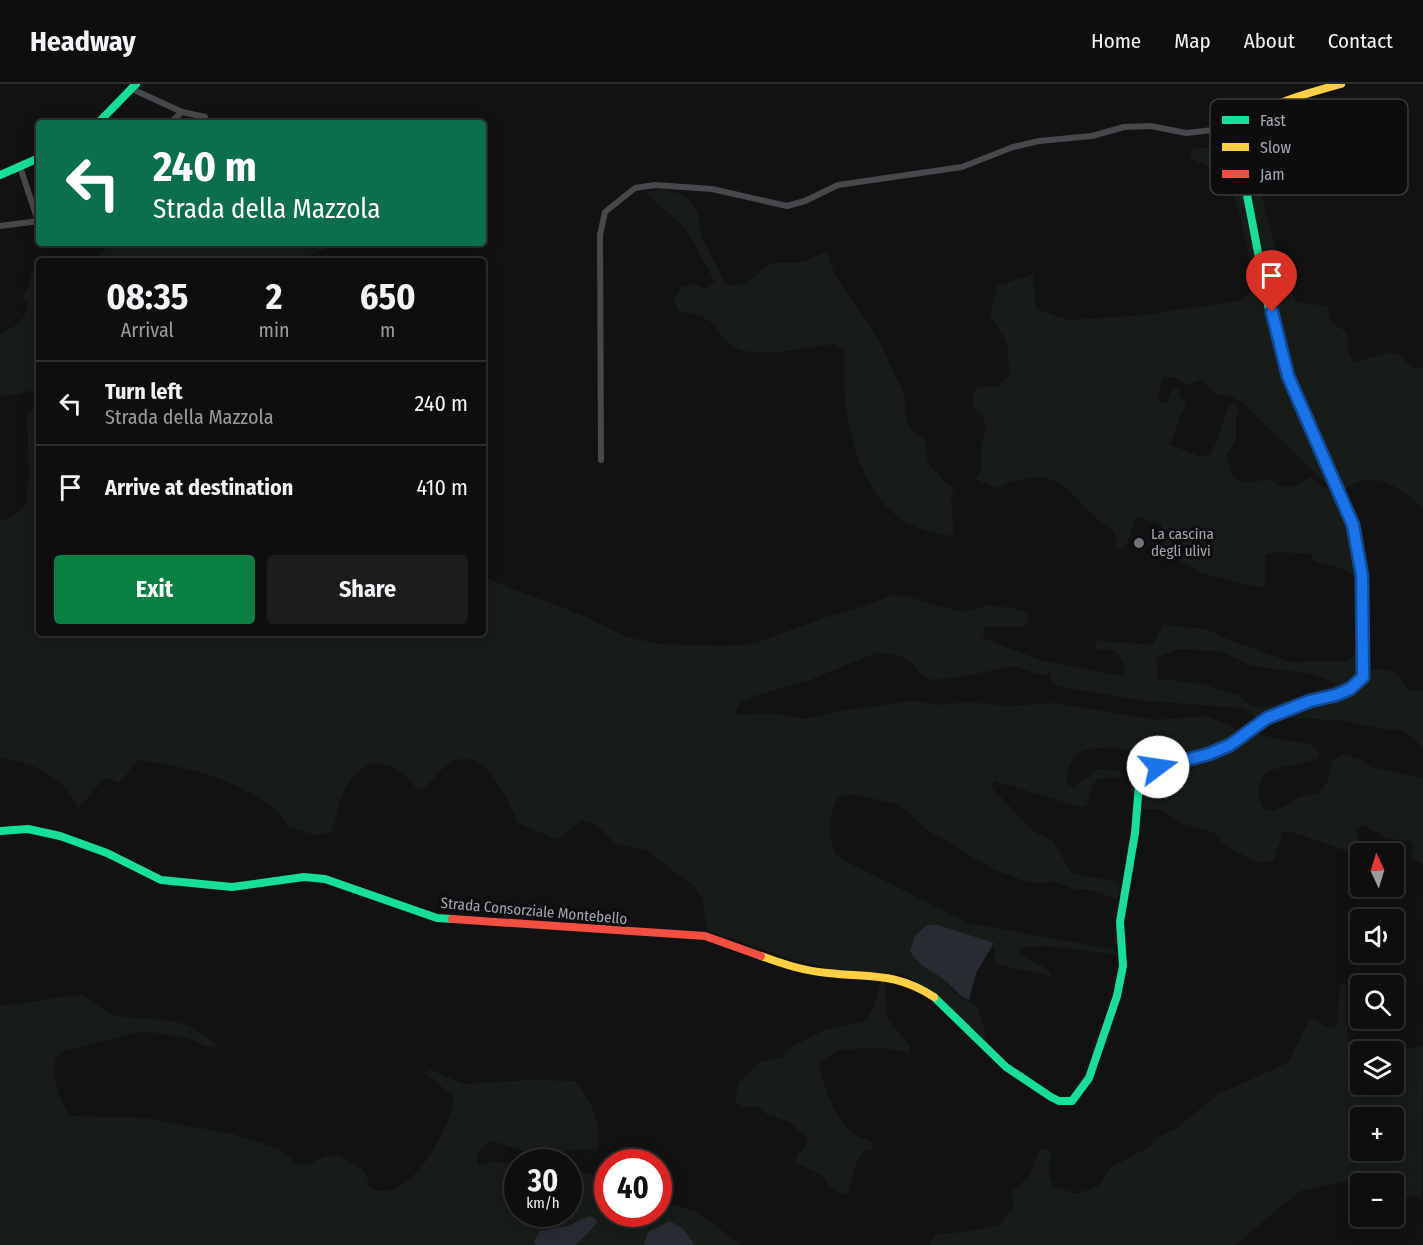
<!DOCTYPE html>
<meta charset="utf-8">
<style>
body{margin:0;font-family:"Fira Sans Condensed",sans-serif;background:#1c1c1c;color:#f1f3f6;height:100vh;display:flex;flex-direction:column;font-size:22px;white-space:nowrap}
*{box-sizing:border-box;margin:0}
p{font-size:20px;color:#9b9c9e}
.icon{flex:none;width:33px;height:33px;fill:none;stroke:currentColor;stroke-width:2;stroke-linecap:round;stroke-linejoin:round}
.map{position:relative;flex:1;overflow:hidden}
.drawer{position:absolute;left:36px;top:174px;width:450px;height:378px;display:flex;flex-direction:column;background:#0e0e0e;border-radius:6px;box-shadow:0 3px 15px #0003,0 0 0 2px #2e2e2e}
.drawer>*{flex:none}
.banner{position:absolute;left:36px;top:36px;width:450px;height:126px;border-radius:6px;box-shadow:0 3px 15px #0003,0 0 0 2px #2e2e2e;background:#0b6e4f;color:#fff;overflow:hidden}
.needle{width:39px;rotate:356deg}
.fabs{position:absolute;left:1350px;top:759px;display:grid;gap:12px}
.fabs a{display:grid;place-items:center;width:54px;height:54px;border-radius:6px;background:#0e0e0e;box-shadow:0 3px 15px #0003,0 0 0 2px #2e2e2e;font-size:30px}
.speed{position:absolute;left:504px;top:1065px;display:flex;gap:12px;font-size:30px;font-weight:700;text-align:center}
.speed>*{display:grid;place-content:center;width:78px;height:78px;border-radius:50%;background:#0e0e0e;box-shadow:0 3px 15px #0003,0 0 0 2px #2e2e2e;line-height:1}
.speed small{font-size:15px;font-weight:400}
.speed .limit{border:9px solid #d22;background:#fff;color:#111}
.pin{position:absolute;display:grid;place-items:center;width:51px;height:51px;color:#fff;margin:-62px -26px;border-radius:50% 50% 50% 0;rotate:-45deg;box-shadow:0 0 6px #0007}
.pin .icon{rotate:45deg}
.me{position:absolute;width:66px;margin:-33px;rotate:76deg;stroke-linejoin:round;filter:drop-shadow(0 0 4px #0008)}
.turn{display:flex;align-items:center;gap:21px;height:126px;padding:0 18px;font-size:27px}
.turn .icon{width:78px;height:78px;stroke-width:2.5}
.turn b{display:block;font-size:42px;line-height:51px}
.eta{display:flex;justify-content:space-evenly;align-items:center;height:102px;text-align:center}
.eta b{font-size:36px;font-weight:700;line-height:42px}
.action{display:flex;gap:12px;margin-top:auto;padding:12px 18px}
.action a{flex:1;height:69px;border-radius:6px;background:#0b8043;color:#fff;font-size:24px;font-weight:700;line-height:69px;text-align:center}
.action a+a{background:#1c1c1c;color:#f1f3f6}
ul{padding:0;list-style:none}
li{display:flex;align-items:center;gap:18px;height:84px;padding:0 18px;border-top:2px solid #2e2e2e}
li div{flex:1}
li b{display:block;font-size:22px}
li em{font-style:normal}
header{display:flex;align-items:center;gap:36px;box-sizing:border-box;height:84px;padding:0 30px;background:#0e0e0e;border-bottom:2px solid #2e2e2e}
header strong{font-size:28px}
nav{display:flex;gap:33px;margin-inline-start:auto;font-size:21px}
.map>svg:first-child{display:block}
.green{fill:#171c19;fill-rule:evenodd}
.water{fill:#272b32}
.lines{fill:none;stroke-linecap:round;stroke-linejoin:round}
.street{stroke:#47484b;stroke-width:6}
.fast{stroke:#16e098;stroke-width:8}
.slow{stroke:#ffcf43;stroke-width:8}
.jam{stroke:#f24e42;stroke-width:8}
.route-casing{stroke:#114b97;stroke-width:15}
.route{stroke:#1a73e8;stroke-width:10}
.poi-dot{fill:#71727a;stroke:#0d0d0e;stroke-width:2}
.labels{text-anchor:middle;stroke-width:6;stroke-linejoin:round;paint-order:stroke}
.poi-label{font-size:15px;fill:#a4a6b2;stroke:#0d0d0e;text-anchor:start}
.street-label{font-size:15px;fill:#a4a6b2;stroke:#0d0d0e}
.key{fill:#0d0d0e;stroke:#3a3b3f;stroke-width:1.5}
.key-label{font-size:16px;fill:#a4a6b2}
</style>
<header>
<strong>Headway</strong>
<nav><a>Home</a><a>Map</a><a>About</a><a>Contact</a></nav>
</header>
<div class="map">
<svg width="1423" height="1161" viewBox="0 0 1423 1161">
<rect width="100%" height="100%" fill="#121213"/>
<g class="green">
<path d="M1216,63L1222,65L1230,83L1254,89L1257,94L1284,195L1297,218L1327,222L1331,240C1358,248 1341,262 1354,278L1391,268L1399,270L1411,283L1423,285V423C1399,405 1375,383 1346,404L1323,397L1242,318L1229,312L1213,309L1202,295L1187,301L1174,293L1163,295L1158,310L1159,319H1167L1171,307L1176,303L1180,306L1179,312L1186,318L1170,361L1199,372H1208C1221,358 1221,336 1230,320L1237,321L1240,326L1236,334V355L1227,371L1233,393C1248,402 1256,395 1270,396C1274,396 1276,399 1279,401C1291,407 1301,399 1310,393L1322,403L1332,404L1352,451L1358,494C1351,493 1348,487 1341,484C1332,480 1322,482 1312,476V470L1275,468L1266,471L1265,504L1241,500L1203,489L1162,468L1160,463L1162,441L1136,432L1126,462L1117,466L1115,448C1066,418 1069,372 997,404L975,395L981,387L982,357L986,345L984,334L972,320L974,308L978,303H997L1010,291L1007,259L990,231L997,202L1033,190L1036,225L1068,236L1135,232L1239,217L1250,208C1255,189 1237,105 1223,91C1215,82 1200,80 1190,74L1191,65Z"/>
<path d="M662,105L678,109L691,117L698,131L702,154L726,200C744,208 756,187 772,180C782,176 795,182 806,177C813,174 819,170 827,167C833,196 855,219 871,243C882,261 891,282 900,301C908,315 902,328 909,341C920,364 928,341 927,378L948,401L954,403L951,414L954,452C878,447 854,383 845,316C843,299 845,282 844,265L834,260C807,263 752,278 730,260C724,256 720,248 715,242C707,232 690,230 678,226L674,214L681,203L693,200L704,204L715,198L686,145L645,108Z"/>
<polygon points="110,159 342,159 292,177 94,177"/>
<path d="M39,183V303L35,306L0,313V249C17,244 24,236 29,219L22,212L28,203L33,185Z"/>
<path d="M35,320L39,322V549H483V493L584,532L627,553L658,560L721,562L753,560L829,532L868,521L891,511L906,512L960,528L991,521L1021,526L1028,530L1029,538L1023,543L986,542L982,548L985,555L1043,577L1123,592C1125,579 1123,575 1113,566H1094L1097,556C1114,560 1134,558 1152,561L1163,541L1205,545L1234,558L1291,578L1348,577L1360,564C1361,571 1362,580 1360,587C1354,608 1280,625 1258,634L1243,624L1146,617L1058,602L1052,599L1050,589L1041,591L1013,582L961,593L932,596L921,590L914,581L902,573L878,568L810,596L754,612L740,619L735,627L738,631L770,629L806,635L839,627L913,617L936,621L968,618L1008,622L1055,619L1154,636L1208,632L1243,648C1231,655 1219,663 1206,667C1171,679 1147,675 1132,714L1130,698L1140,677L1138,670C1121,663 1091,660 1075,671L1068,684L1067,700L1074,703L1097,685L1120,687L1123,694H1099L1093,700L1087,721L1080,723L995,697L991,703L1032,746L1052,757L1072,789L1117,798L1121,804L1117,815L1088,805H1074L1054,798L1030,799L993,785L926,745L900,721L854,710L839,713C828,728 827,761 839,774L968,839L1116,866L1117,871L1050,862L1021,863L1020,870L1049,886L1052,892L995,880L994,859L915,876L946,897L955,909L977,922L986,950L984,955L929,905L905,891L835,885L790,875L707,846L702,814L694,802L645,766L616,760L595,740L581,736L558,756L518,739C508,717 484,657 449,680C434,689 436,698 418,707C398,676 366,666 346,704C338,717 337,734 331,749L316,751L288,743C280,727 270,721 255,712C215,688 183,683 137,676L120,699L107,694C94,702 89,714 78,724C65,692 33,679 0,674V437L14,432L26,421L29,392L27,332ZM1178,565L1220,567L1252,582L1313,590L1338,600L1266,623L1252,622L1240,612L1203,600L1158,595L1156,574Z"/>
<polygon points="1382,585 1397,589 1407,606 1423,607 1423,663 1404,647 1365,642 1345,637 1298,634 1267,638 1313,620 1345,612 1358,604 1371,586"/>
<path d="M1254,650L1309,660L1320,668L1318,675L1267,687C1261,694 1258,700 1259,709C1261,745 1290,715 1303,712C1308,711 1313,711 1318,710L1327,698L1332,677L1344,670L1359,675L1371,683L1423,694V780L1414,776L1411,770L1413,764L1410,757L1388,755L1363,741L1356,744L1360,759L1358,766H1344L1290,747L1283,748L1274,776L1260,779L1227,763L1213,748L1184,740L1158,725H1143L1142,705C1164,681 1185,684 1213,673C1228,667 1241,659 1254,650Z"/>
<path d="M881,897H885L887,934L910,963L908,970C894,961 853,963 836,968C830,970 825,975 820,979C819,997 837,1036 851,1048C856,1053 866,1055 873,1058L871,1066L864,1067L856,1079L849,1108L842,1110L830,1103L823,1091L795,1079L797,1071L807,1060L806,1053L789,1038L768,1031L756,1022L742,1023L736,1018L737,1004L740,997L760,978L782,973L793,962L827,945L864,937L873,925Z"/>
<path d="M1342,898L1347,901C1347,923 1343,963 1360,979V1000H1394V969L1423,961L1422,1111L1407,1114L1394,1110V1100L1374,1099L1358,1094L1300,1107L1235,1161H929L935,1150L966,1148L999,1141L1013,1123L1012,1107L1029,1093L1039,1066L1045,1064L1051,1068L1049,1090L1054,1103L1077,1110L1098,1102L1110,1084L1149,1063L1157,1053L1177,1044L1218,1010L1285,980L1290,975L1310,934L1329,944L1336,942L1340,900ZM1360,1034H1394V1066H1360Z"/>
<path d="M81,911C92,915 108,930 117,932C158,938 186,929 219,964L208,963L187,954L144,947L64,967L56,974C50,988 60,1023 72,1032L144,1034L233,1050L280,1065L296,1080C320,1084 324,1060 350,1078C356,1082 361,1083 366,1089L369,1103C408,1126 452,1043 454,1012L424,989L431,986L464,1000L530,996L576,997C589,1014 605,1044 597,1065L530,1069L492,1057C482,1062 475,1069 478,1081L493,1077L517,1082L518,1130H568L569,1086L587,1089L607,1097L608,1130H658L659,1116L696,1128L742,1161H0V921C6,923 67,912 81,911Z"/>
</g>
<g class="water">
<path d="M927,841H938L994,859L976,889L969,916C954,909 954,903 943,895C931,886 917,881 910,867L915,852Z"/>
<polygon points="589,1132 596,1135 597,1139 576,1161 536,1161 534,1157 540,1147 568,1142"/>
<polygon points="670,1137 683,1145 695,1161 644,1161 648,1148"/>
</g>
<g class="lines">
<g class="street">
<polyline points="132,5 182,28 205,33"/>
<polyline points="170,39 182,28"/>
<polyline points="20,83 38,137"/>
<polyline points="0,142 39,137"/>
<polyline points="601,376 600,151 605,128 635,104 655,101 712,105 787,122 805,117 838,101 962,83 1013,63 1039,57 1092,52 1124,43 1151,42 1186,49 1231,44 1235,46"/>
</g>
<g class="fast">
<polyline points="98,39 136,0"/>
<polyline points="1230,73 1247,111 1269,226 1281,271 1345,420 1358,466"/>
<polyline points="0,91 39,74"/>
<polyline points="0,747 28,745 60,752 107,769 161,796 232,803 304,793 325,795 437,834 452,835"/>
<polyline points="934,913 1006,983 1051,1013 1059,1017 1072,1017 1089,994 1117,912 1123,882 1120,838 1135,749 1139,700 1148,689 1158,683 1180,677"/>
</g>
<g class="slow">
<path d="M1230,73L1229,55C1251,23 1305,10 1341,0"/>
<path d="M1180,677C1197,673 1213,670 1229,662C1242,654 1253,642 1266,635C1298,616 1336,618 1363,593L1365,537L1358,466"/>
<path d="M761,872C783,880 804,887 828,889C872,894 895,888 934,913"/>
</g>
<polyline class="jam" points="452,835 705,852 761,872"/>
</g>
<g class="lines">
<defs>
<polyline id="route" points="1158,683 1209,670 1230,661 1267,634 1310,617 1336,611 1350,605 1363,593 1362,492 1353,441 1288,292 1272,228"/>
</defs>
<use href="#route" class="route-casing"/>
<use href="#route" class="route"/>
</g>
<circle class="poi-dot" cx="1139" cy="459" r="6"/>
<g class="labels">
<g class="poi-label">
<text x="1151" y="455">La cascina<tspan x="1151" dy="17">degli ulivi</tspan></text>
</g>
<g class="street-label">
<text transform="translate(534 827) rotate(5)" y="5">Strada Consorziale Montebello</text>
</g>
</g>
<rect x="1210" y="15" width="198" height="96" rx="9" class="key"/>
<rect x="1222" y="32" width="27" height="8" fill="#16e098"/>
<rect x="1222" y="59" width="27" height="8" fill="#ffcf43"/>
<rect x="1222" y="86" width="27" height="8" fill="#f24e42"/>
<g class="key-label">
<text x="1260" y="42">Fast</text>
<text x="1260" y="69">Slow</text>
<text x="1260" y="96">Jam</text>
</g>
</svg>
<div class="fabs">
<a><svg class="needle" viewBox="-14 -14 28 28"><path d="M0-13l5 13h-10z" fill="#e53935"/><path d="M0 13l5-13h-10z" fill="#9b9c9e"/></svg></a>
<a><svg class="icon" aria-label="sound" viewBox="0 0 24 24"><path d="M4 9h4l5-4v14l-5-4H4zM17 9q2 3 0 6"/></svg></a>
<a><svg class="icon" aria-label="search" viewBox="0 0 24 24"><circle cx="10" cy="10" r="6"/><path d="M15 15l6 6"/></svg></a>
<a><svg class="icon" aria-label="layers" viewBox="0 0 24 24"><path d="M12 4l9 5-9 5-9-5zM3 14l9 5 9-5"/></svg></a>
<a>+</a>
<a>−</a>
</div>
<div class="speed"><div>30<small>km/h</small></div><div class="limit">40</div></div>
<div class="pin" style="left:1272px;top:228px;background:#d93025"><svg class="icon" aria-label="arrive" viewBox="0 0 24 24"><path d="M6 21V4h12l-3 4 3 4H6"/></svg></div>
<svg class="me" style="left:1158px;top:683px" viewBox="-20 -20 40 40"><circle r="19" fill="#fff"/><path d="M0-13L10 11 0 6-10 11z" fill="#1a73e8"/></svg>
<div class="banner">
<div class="turn"><svg class="icon" aria-label="left" viewBox="0 0 24 24"><path d="M17 20v-9H6M10 6l-5 5 5 5"/></svg><div><b>240 m</b>Strada della Mazzola</div></div>
</div>
<section class="drawer">
<div class="eta">
<div><b>08:35</b><p>Arrival</p></div>
<div><b>2</b><p>min</p></div>
<div><b>650</b><p>m</p></div>
</div>
<ul>
<li><svg class="icon" aria-label="left" viewBox="0 0 24 24"><path d="M17 20v-9H6M10 6l-5 5 5 5"/></svg><div><b>Turn left</b><p>Strada della Mazzola</p></div><em>240 m</em></li>
<li><svg class="icon" aria-label="arrive" viewBox="0 0 24 24"><path d="M6 21V4h12l-3 4 3 4H6"/></svg><div><b>Arrive at destination</b></div><em>410 m</em></li>
</ul>
<div class="action"><a>Exit</a><a>Share</a></div>
</section>
</div>
